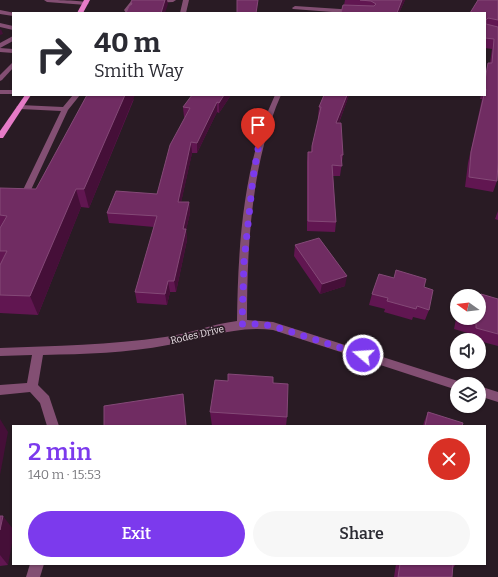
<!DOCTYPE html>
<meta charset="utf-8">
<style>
body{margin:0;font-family:Bitter,serif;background:#f7f7f7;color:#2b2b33;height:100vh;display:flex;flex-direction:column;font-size:15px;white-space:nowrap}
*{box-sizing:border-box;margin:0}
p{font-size:13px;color:#7c7c81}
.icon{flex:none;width:22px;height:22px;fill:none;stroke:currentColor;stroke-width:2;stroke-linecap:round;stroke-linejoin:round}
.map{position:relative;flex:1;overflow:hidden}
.sheet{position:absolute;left:12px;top:425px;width:474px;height:140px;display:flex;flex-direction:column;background:#fff;border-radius:0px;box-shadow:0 1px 3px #0004}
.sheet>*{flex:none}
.hud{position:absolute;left:12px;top:12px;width:474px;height:84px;border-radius:0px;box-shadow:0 1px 3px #0004;background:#fff;color:#2b2b33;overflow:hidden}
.needle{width:26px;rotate:284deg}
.fabs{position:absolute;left:450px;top:289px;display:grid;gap:8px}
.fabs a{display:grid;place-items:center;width:36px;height:36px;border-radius:50%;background:#fff;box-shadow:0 1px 3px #0004;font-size:20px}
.pin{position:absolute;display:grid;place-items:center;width:34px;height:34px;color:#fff;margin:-41px -17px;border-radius:50% 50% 50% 0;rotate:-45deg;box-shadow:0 0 4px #0007}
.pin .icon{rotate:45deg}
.me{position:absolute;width:44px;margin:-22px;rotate:288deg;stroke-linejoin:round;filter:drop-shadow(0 0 3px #0008)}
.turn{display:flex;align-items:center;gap:14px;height:84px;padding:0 16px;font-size:18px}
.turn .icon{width:52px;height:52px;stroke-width:2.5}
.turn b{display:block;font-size:28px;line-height:34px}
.round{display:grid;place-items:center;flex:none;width:42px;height:42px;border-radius:21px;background:#f7f7f7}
.headline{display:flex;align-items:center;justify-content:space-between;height:68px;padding:0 16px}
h1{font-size:24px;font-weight:600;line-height:30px;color:#7c3aed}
.cta{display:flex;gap:8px;margin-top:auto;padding:8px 16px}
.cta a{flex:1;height:46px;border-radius:24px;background:#7c3aed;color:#fff;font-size:16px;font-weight:600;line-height:46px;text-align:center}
.cta a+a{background:#f7f7f7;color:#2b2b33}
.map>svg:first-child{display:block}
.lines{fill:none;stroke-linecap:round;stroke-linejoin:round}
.minor{fill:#834f73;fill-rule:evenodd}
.major{fill:#e67bc7;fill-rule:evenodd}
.wall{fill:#611651}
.shaded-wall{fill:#450f38}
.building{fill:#702c62;stroke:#844977}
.route{stroke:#7c3aed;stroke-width:7;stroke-dasharray:0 12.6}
.labels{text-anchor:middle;stroke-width:3.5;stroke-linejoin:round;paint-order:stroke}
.street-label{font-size:10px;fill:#ece2e8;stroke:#291b24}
</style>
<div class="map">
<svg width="498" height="577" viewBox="0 0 498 577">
<rect width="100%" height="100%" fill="#291b24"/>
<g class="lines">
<g class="minor">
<path d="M44,0C55,0 80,0 89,3L86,5L47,2Z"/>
<polygon points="132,0 176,0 173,2 134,4 130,10 132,13 126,13 124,10"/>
<polygon points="183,0 189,0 186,13 180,13"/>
<polygon points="295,6 370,11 373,13 345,13 293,9 292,8"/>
<polygon points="0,10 15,13 13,13 13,16 0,14"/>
<polygon points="0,23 13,26 13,30 0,27"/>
<polygon points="13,36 13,41 0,48 0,43"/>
<polygon points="0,48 13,49 13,53 0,52"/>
<polygon points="13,62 13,68 2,80 0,81 0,75"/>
<rect x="0" y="90" width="13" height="4"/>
<polygon points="73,95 80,95 68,110 30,192 29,194 23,194 22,192 61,111 20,109 16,107 20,105 63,107"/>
<path d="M275,95H281C251,163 247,247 247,320L273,322L461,382L462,384H457V390L273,330C236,325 204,339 168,345C127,353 85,354 43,355L38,385L49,396L59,426H47L40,403L30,392L0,395V385L27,383L32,355L0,356V348C55,346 110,345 165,337C189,334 212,324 237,321C238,247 243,163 275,95Z"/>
<polygon points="479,386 498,392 498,402 479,396"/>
<polygon points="30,564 44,564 40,577 26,577"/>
</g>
<g class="major">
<polygon points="84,0 90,0 83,13 77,13"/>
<polygon points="25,95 31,95 3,138 0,138 0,131"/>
</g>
</g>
<g class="wall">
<polygon points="345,0 405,0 399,13 341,13 344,5"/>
<polygon points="498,0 498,162 497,181 493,192 465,187 468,163 482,99 480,99 481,95 485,95 485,75 488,63 490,63 492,49 485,48 485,13"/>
<polygon points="231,95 219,113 217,112 197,153 192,153 181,202 189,202 190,213 186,230 187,240 176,292 170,292 167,305 137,303 135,292 154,227 109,223 107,213 157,194 185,118 184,117 183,107"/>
<polygon points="324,95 349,95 339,123 343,155 340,176 333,176 336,222 335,232 307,231 307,162 308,152 311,152 312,146 319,117 318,117 319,107"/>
<polygon points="134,99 89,208 81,207 38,315 0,313 0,188 36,189"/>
<polygon points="498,211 498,220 495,219"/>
<polygon points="295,245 345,286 320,294 294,256"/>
<polygon points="424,287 429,310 425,320 413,317 412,320 384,312 385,309 369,305 372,294"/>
<polygon points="481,294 498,299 498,346 479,341 479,340 476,340 471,339 471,334 454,329 457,314 457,318 479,318 479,298"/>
<polygon points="273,383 287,417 286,426 212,426 210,412"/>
<polygon points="428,412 462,426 423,426 424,422"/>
<polygon points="0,516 8,565 0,566"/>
<polygon points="396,564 456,564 453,568 452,577 394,577"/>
</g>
<g class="shaded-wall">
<polygon points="165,0 167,0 168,4 165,13 161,13"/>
<polygon points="258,0 257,13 256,13"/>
<polygon points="402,0 405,0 399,13 397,13"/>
<polygon points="1,29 3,34 0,35 0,30"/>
<polygon points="125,95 135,95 89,208 84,189"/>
<polygon points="224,95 231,95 219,113 219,103"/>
<polygon points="347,95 349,95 335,133 336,123"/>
<polygon points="217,102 217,112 197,153 197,143"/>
<polygon points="191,142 192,153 179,212 178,202"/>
<polygon points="76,189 81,207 38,315 30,296"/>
<polygon points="189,202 190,213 186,230 187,240 176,292 174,281 183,229"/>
<polygon points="347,276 345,286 320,294 322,284"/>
<polygon points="168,281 170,292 167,305 165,294"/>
<polygon points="183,394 185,409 187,426 186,426"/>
<polygon points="0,419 8,432 0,475"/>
<polygon points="3,516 13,529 13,538 8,565 0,555 0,530"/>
</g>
<g class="building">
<polygon points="132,0 165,0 161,13 126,13 129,6 132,4 131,2"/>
<polygon points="237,0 258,0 256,13 237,13"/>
<polygon points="360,0 402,0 397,13 341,13 343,5 374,6 376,4 371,1"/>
<polygon points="478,0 498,0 498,20 488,18 486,20 486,24 498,27 498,162 497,181 469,177 471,152 484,95 485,95 486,89 485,89 485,80 488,63 492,63 494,39 485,38 485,13 470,13"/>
<polygon points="87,95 125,95 84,189 76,189 30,296 0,295 0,265 7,251 0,251 0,228 7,216 0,215 0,188 36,189"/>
<polygon points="192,95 224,95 219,103 217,102 197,143 191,142 178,202 189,202 183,229 186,229 174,281 168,281 165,294 135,292 157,216 107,213 116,191 157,194 170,145 190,108 183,107"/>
<polygon points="324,95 347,95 336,123 341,123 343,155 341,155 342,166 332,165 336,222 308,221 308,152 312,152 312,146 321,107 319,107"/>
<polygon points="319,238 347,276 322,284 295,245"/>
<polygon points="396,270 426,279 424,287 433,290 429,310 417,306 416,309 387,301 388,298 372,294 379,274 394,278"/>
<polygon points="481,294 498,299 498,334 476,328 476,323 459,318 479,318 479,303"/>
<polygon points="228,374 273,377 273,383 288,384 287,417 210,412 215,380 228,381"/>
<polygon points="183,394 186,426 104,426 104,406"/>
<polygon points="428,412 463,423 462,426 425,426"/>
<polygon points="0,516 3,516 0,530"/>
<polygon points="400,564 453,564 452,577 398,577"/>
</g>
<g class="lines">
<polyline class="route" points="258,149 253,178 244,261 242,324 259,324 273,326 363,355"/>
</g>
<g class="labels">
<g class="street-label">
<text transform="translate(197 334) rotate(-13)" y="4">Rodes Drive</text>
</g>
</g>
</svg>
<div class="fabs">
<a><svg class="needle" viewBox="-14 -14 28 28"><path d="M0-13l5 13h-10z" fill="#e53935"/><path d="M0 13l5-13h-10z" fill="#7c7c81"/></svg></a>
<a><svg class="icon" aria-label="sound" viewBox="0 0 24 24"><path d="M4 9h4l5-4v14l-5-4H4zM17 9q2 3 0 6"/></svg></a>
<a><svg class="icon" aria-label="layers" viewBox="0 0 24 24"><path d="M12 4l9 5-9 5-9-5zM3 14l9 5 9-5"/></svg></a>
</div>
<div class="pin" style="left:258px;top:149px;background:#d93025"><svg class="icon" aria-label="arrive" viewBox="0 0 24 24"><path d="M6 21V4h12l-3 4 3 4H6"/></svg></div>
<svg class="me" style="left:363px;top:355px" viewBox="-20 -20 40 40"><circle r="17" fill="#7c3aed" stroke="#fff" stroke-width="3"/><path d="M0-11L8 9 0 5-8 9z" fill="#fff"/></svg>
<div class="hud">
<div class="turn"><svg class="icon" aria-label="right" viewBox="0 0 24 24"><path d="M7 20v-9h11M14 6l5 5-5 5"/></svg><div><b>40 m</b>Smith Way</div></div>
</div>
<section class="sheet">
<div class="headline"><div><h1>2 min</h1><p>140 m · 15:53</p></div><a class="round" style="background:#d93025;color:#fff"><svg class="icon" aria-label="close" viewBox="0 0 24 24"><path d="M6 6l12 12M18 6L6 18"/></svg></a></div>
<div class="cta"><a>Exit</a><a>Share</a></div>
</section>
</div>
